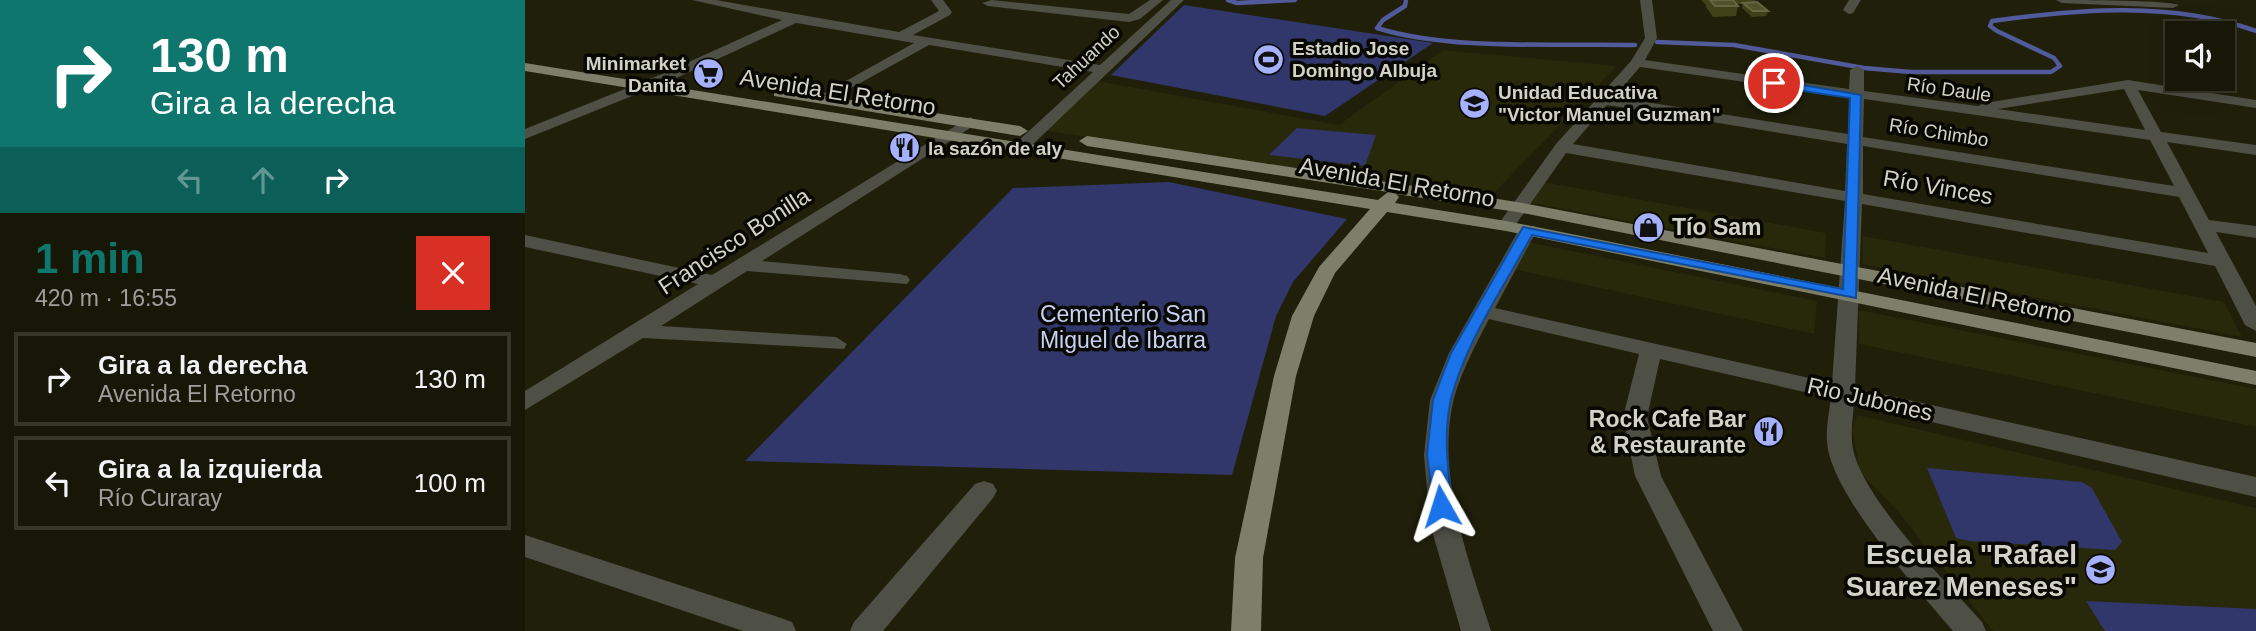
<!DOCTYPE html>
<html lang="es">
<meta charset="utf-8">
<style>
body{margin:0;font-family:Arial,sans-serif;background:#202012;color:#f1f3f6;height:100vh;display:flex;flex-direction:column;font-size:26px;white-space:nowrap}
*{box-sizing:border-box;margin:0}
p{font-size:23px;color:#9e9f9c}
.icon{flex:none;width:38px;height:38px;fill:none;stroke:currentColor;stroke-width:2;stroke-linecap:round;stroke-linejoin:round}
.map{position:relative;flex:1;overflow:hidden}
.side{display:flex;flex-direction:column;background:#171708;width:525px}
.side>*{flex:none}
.top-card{background:#0f766e;color:#fff;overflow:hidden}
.buttons{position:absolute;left:1640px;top:21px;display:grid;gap:14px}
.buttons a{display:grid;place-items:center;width:70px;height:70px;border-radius:0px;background:#171708;box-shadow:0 4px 18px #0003,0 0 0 2px #363629;font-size:35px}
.pin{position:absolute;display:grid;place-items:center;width:60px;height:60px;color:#fff;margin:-30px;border:4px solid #fff;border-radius:50%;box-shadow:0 2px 7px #0007}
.me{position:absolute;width:77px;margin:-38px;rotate:354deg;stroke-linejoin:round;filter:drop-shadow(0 0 5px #0008)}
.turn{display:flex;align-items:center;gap:24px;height:147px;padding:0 35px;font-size:32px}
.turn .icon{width:91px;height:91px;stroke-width:2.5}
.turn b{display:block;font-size:49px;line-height:60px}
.lanes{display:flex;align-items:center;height:66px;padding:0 35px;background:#0003;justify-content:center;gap:35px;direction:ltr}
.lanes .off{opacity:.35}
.round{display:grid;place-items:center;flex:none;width:74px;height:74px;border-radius:0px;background:#202012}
.headline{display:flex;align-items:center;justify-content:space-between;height:119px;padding:0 35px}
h1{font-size:42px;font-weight:600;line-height:52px;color:#0f766e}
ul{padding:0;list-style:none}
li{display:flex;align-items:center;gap:21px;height:94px;margin:0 14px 10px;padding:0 21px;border:4px solid #363629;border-radius:0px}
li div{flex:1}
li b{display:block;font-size:26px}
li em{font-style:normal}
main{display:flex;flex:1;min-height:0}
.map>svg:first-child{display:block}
.built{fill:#28280a}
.green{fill:#31376a}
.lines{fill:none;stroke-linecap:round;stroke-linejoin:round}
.stream{stroke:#515a9a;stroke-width:4.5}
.minor{fill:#4e4f45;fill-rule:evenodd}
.major{fill:#7e7f6a;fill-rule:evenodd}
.wall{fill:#414118}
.building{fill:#51512b;stroke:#656543;stroke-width:2}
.route{fill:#1a73e8;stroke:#114b97;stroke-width:2}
.labels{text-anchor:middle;stroke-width:7;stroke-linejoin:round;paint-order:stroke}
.far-poi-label{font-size:19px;font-weight:bold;fill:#d2d3c6;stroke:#080802;text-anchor:start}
.far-street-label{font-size:19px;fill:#d2d3c6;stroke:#080802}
.street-label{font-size:23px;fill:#d2d3c6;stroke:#080802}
.poi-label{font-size:23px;font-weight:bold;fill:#d2d3c6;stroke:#080802;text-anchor:start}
.park-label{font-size:23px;fill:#c8d0f5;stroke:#080802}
.near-poi-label{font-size:28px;font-weight:bold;fill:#d2d3c6;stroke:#080802;text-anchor:end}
</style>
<main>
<section class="side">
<div class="top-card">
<div class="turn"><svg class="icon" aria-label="right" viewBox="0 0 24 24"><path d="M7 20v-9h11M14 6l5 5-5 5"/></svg><div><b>130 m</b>Gira a la derecha</div></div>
<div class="lanes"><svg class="icon off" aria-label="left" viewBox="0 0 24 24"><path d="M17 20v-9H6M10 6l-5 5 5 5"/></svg><svg class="icon off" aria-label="ahead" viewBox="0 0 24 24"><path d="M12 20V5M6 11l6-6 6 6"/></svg><svg class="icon" aria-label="right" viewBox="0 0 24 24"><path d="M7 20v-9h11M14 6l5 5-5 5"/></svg></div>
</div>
<div class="headline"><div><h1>1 min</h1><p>420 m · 16:55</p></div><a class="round" style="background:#d93025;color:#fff"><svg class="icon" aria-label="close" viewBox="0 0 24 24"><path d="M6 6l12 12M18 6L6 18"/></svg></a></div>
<ul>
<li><svg class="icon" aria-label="right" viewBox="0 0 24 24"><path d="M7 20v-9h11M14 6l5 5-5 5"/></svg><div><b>Gira a la derecha</b><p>Avenida El Retorno</p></div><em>130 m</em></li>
<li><svg class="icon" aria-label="left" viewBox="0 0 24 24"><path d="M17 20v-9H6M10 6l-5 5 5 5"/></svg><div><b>Gira a la izquierda</b><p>Río Curaray</p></div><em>100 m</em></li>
</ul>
</section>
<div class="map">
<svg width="1731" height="631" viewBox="0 0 1731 631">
<rect width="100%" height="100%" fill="#1f1f0a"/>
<g class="built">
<polygon points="918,50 1092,66 964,198 517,130 573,81 814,125"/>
<polygon points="1018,182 1301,233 1300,258 1007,203"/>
<polygon points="1338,236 1699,302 1717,337 1337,264"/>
<polygon points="1003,242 1292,301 1289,334 988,269"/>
<polygon points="1334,310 1731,389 1731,427 1334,344"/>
<polygon points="1332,415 1731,508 1731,631 1468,631 1371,509 1335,473 1327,429"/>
</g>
<g class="green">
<polygon points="659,5 908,43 800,116 586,75"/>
<polygon points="772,128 851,135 840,166 744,155"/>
<polygon points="644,182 822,219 768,282 751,316 707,475 220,461 488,188"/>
<polygon points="1402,468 1557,482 1567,488 1597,542 1590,550 1444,541 1431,538"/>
<polygon points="1561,601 1731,609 1731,631 1580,631"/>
</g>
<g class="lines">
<g class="stream">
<polyline points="703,0 712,3 770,0"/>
<path d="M881,0L880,6L858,20L852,28C925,51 1032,43 1110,45"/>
<path d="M1132,42L1209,45L1339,68L1386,72H1526L1535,66L1529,58L1472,31L1465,26L1467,21C1554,9 1647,1 1731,31"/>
</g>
<g class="minor">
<polygon points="167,0 191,0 374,32 414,11 406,0 418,0 427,12 425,15 388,35 575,65 646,0 659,0 504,148 498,150 490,145 492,142 568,72 404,45 299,103 292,99 294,96 389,43 271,23 147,80 0,139 0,129 137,74 257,20"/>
<polygon points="467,0 604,14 625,0 638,0 615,19 604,22 463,6 457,3"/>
<path d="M1115,0H1127L1132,38L1120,60L1324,89L1325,70L1332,66L1339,70V91L1453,106L1460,103L1603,80L1731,100V108L1613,90L1636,132L1731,145V155L1642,142L1684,220L1731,226V238L1691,232L1731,306V331L1720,325L1690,266L1337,204L1330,388L1731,477V497L1329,404C1328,416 1326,429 1327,441C1330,493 1422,582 1457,622L1461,631H1428C1394,591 1304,492 1302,441C1301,427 1304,412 1306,398L1135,359L1122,417L1136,476L1218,631H1188L1110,476L1098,417L1114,354L964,319C951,344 937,370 929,398C910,473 944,561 966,631H936L905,524L899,455L905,400L924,353L996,226H1010L1012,230L970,308L1307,383L1320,201L1041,153L987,230H975L972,226L1031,144L1106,61L1120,38ZM1115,67L1324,97L1323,134L1089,97ZM1599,89L1620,130L1473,109ZM1339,99L1625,140L1649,186L1338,137ZM1082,105L1322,144L1320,191L1048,144ZM1338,146L1654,197L1683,253L1338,194Z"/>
<polygon points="1324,0 1336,0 1328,13 1324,14 1318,10"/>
<path d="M1531,0C1553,0 1641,0 1654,5L1648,8L1537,3Z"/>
<polygon points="445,117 453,122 450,125 237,261 375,274 382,276 385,280 382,284 222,271 136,326 311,337 322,344 319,349 118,338 0,410 0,391 173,284 0,247 0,235 187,275"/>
<polygon points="459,481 468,484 472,491 468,498 358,631 325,631 329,622 450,484"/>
<polygon points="0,535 256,618 267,622 271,631 218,631 0,557"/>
</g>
<g class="major">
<polygon points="0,63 853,200 863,192 562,146 554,141 562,136 992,202 1731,343 1731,357 992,212 871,194 874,197 870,203 981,221 1731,371 1731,385 981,231 862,212 810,273 789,316 771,376 738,558 736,631 706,631 710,558 749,376 767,316 794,267 845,209 0,71"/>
<polygon points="254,89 495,126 503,131 495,136 249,96 249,90"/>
</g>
</g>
<polygon class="wall" points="1176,0 1230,0 1229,3 1243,11 1241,16 1227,17 1217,8 1218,4 1211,4 1213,6 1211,16 1188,17 1181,7 1181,4 1180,4"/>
<g class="building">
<polygon points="1185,0 1208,0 1213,6 1190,6"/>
<polygon points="1232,2 1243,11 1228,11 1218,3"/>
</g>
<path class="route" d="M1249,80L1336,95L1331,298L1007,235C979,287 941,341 926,399C918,433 923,471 927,506L924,511H909L902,454L908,400L926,353L998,227L1318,289L1325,98L1245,86V81Z"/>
<defs>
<symbol id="stadium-disc" viewBox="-11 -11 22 22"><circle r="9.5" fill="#a5b1fc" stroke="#080802"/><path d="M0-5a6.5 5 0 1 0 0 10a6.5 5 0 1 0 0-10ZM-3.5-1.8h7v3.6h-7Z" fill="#111"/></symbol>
<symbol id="supermarket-disc" viewBox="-11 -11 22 22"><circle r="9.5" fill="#a5b1fc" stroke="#080802"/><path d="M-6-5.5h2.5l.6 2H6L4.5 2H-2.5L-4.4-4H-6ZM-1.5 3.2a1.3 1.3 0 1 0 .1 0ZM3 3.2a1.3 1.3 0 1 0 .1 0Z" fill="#111"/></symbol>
<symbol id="university-disc" viewBox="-11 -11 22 22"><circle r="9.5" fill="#a5b1fc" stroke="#080802"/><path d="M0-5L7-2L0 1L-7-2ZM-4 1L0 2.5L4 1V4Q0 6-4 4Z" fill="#111"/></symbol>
<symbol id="restaurant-disc" viewBox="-11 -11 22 22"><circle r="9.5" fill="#a5b1fc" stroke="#080802"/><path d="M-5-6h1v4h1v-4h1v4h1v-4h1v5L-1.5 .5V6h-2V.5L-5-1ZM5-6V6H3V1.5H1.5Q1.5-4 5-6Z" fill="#111"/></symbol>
<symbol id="shop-disc" viewBox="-11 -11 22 22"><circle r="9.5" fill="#a5b1fc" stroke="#080802"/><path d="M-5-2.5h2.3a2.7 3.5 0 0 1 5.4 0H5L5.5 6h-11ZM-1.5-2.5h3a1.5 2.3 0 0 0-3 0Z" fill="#111"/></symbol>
<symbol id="school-disc" viewBox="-11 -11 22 22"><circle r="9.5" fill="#a5b1fc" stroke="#080802"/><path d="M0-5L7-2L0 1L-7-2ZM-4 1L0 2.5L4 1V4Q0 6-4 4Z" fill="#111"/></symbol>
</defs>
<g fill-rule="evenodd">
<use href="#stadium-disc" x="726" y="42" width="35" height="35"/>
<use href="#supermarket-disc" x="166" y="56" width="35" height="35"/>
<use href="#university-disc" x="932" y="86" width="35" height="35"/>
<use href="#restaurant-disc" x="362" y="130" width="35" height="35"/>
<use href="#shop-disc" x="1106" y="210" width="35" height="35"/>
<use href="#restaurant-disc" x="1226" y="414" width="35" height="35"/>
<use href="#school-disc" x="1558" y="552" width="35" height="35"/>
</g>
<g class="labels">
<g class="far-poi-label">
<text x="767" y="55">Estadio Jose<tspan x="767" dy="22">Domingo Albuja</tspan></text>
<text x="161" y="70" text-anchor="end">Minimarket<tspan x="161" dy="22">Danita</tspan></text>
<text x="973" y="99">Unidad Educativa<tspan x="973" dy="22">"Victor Manuel Guzman"</tspan></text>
<text x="403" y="155">la sazón de aly</text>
</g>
<g class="far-street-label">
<text transform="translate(561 57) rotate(-43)" y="7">Tahuando</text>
<text transform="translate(1424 89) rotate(8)" y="7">Río Daule</text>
<text transform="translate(1414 132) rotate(9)" y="7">Río Chimbo</text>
</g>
<g class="street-label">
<text transform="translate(313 92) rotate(9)" y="8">Avenida El Retorno</text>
<text transform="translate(872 182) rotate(10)" y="8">Avenida El Retorno</text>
<text transform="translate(1413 187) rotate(10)" y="8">Río Vinces</text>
<text transform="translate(209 241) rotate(-33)" y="8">Francisco Bonilla</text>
<text transform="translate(1450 295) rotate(12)" y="8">Avenida El Retorno</text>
<text transform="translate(1345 399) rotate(13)" y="8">Rio Jubones</text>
</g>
<g class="poi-label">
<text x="1147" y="235">Tío Sam</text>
<text x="1221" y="427" text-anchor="end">Rock Cafe Bar<tspan x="1221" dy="26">&amp; Restaurante</tspan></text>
</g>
<g class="park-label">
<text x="598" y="322">Cementerio San<tspan x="598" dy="26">Miguel de Ibarra</tspan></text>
</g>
<g class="near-poi-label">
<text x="1552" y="564">Escuela "Rafael<tspan x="1552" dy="32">Suarez Meneses"</tspan></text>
</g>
</g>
</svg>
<div class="buttons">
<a><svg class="icon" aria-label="sound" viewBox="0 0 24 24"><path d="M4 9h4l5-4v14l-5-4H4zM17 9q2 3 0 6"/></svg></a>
</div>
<div class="pin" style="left:1249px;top:83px;background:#d93025"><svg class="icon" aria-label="arrive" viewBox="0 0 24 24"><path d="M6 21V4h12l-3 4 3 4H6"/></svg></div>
<svg class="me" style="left:916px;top:506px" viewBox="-20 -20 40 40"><path d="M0-17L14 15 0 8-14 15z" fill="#1a73e8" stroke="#fff" stroke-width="4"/></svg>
</div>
</main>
